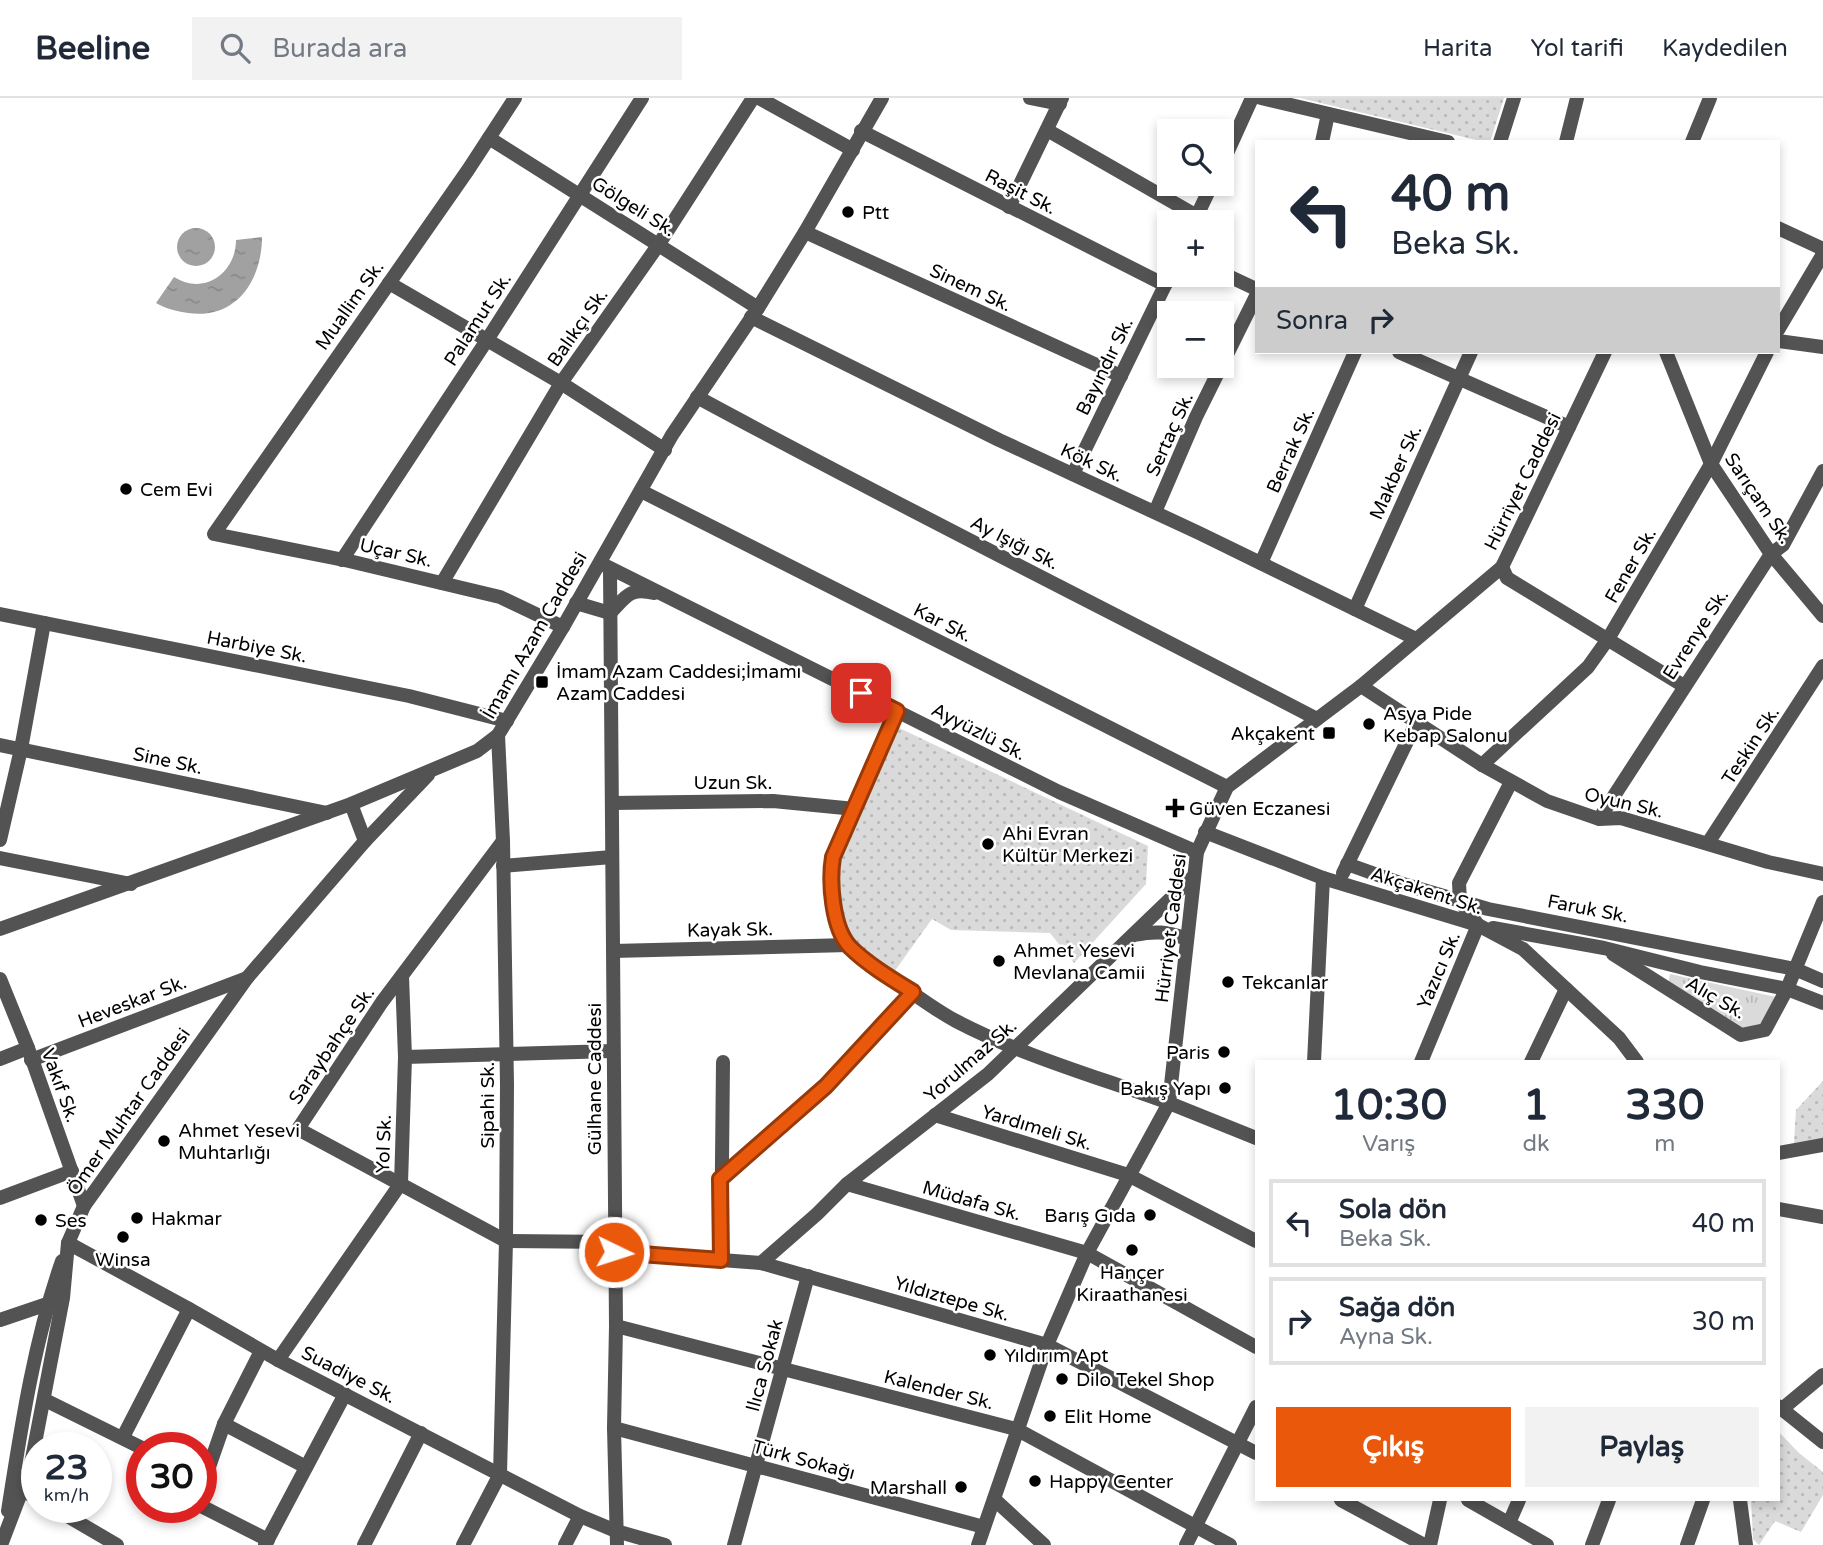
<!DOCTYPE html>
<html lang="tr">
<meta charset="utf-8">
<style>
body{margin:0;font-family:"Varela Round",sans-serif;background:#f2f2f3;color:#1f2937;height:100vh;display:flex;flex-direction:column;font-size:26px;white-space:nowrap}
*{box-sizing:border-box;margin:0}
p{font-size:23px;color:#747a83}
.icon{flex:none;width:38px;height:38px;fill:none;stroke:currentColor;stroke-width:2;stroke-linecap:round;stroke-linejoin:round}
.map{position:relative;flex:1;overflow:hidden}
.side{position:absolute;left:1255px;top:962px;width:525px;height:441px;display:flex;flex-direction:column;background:#fff;border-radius:0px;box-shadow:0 4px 10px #0003}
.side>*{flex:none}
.hud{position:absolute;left:1255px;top:42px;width:525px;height:214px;border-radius:0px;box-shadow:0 4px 10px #0003;background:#fff;color:#1f2937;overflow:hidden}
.tools{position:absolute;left:1157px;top:21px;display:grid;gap:14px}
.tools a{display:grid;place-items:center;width:77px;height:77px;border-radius:0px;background:#fff;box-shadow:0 4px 10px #0003;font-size:35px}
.speed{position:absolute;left:21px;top:1334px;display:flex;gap:14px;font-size:35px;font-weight:700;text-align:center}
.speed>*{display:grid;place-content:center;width:91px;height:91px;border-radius:50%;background:#fff;box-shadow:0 4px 10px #0003;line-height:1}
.speed small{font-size:18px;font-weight:400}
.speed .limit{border:10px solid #d22;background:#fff;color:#111}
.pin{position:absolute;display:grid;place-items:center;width:60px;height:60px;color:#fff;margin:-30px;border-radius:14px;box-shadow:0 4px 10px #0006}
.me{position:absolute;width:77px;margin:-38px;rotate:94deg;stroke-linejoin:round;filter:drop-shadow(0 0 5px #0008)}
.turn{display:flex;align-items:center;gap:24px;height:147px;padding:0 21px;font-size:32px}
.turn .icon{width:91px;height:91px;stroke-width:2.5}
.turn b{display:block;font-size:49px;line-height:60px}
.then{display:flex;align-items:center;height:66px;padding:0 21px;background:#0003;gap:14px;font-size:26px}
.eta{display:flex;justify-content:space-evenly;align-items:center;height:119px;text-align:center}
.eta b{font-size:42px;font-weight:800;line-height:49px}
.primary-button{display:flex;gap:14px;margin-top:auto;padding:14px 21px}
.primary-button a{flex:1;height:80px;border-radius:0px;background:#ea580c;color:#fff;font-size:28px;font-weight:800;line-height:80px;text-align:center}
.primary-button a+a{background:#f2f2f3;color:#1f2937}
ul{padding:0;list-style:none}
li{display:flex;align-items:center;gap:21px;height:88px;margin:0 14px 10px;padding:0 7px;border:4px solid #e0e1e3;border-radius:0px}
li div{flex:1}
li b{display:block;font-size:26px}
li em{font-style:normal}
header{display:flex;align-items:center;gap:42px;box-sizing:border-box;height:98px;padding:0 35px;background:#fff;border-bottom:2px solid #e0e1e3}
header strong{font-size:33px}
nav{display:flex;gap:38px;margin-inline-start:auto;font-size:24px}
.search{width:490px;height:63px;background:#f2f2f3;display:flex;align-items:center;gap:18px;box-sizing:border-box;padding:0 24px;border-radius:0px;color:#747a83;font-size:26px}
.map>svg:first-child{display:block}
.grass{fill:url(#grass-tufts)}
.park{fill:url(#park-dots)}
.water{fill:url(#water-ripples)}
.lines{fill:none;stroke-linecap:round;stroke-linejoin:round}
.minor{stroke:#535353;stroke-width:14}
.tertiary{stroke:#535353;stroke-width:14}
.route-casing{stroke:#983908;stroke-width:18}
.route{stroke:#ea580c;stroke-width:12}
.poi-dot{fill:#000;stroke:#fff;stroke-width:2.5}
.labels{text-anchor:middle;stroke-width:5;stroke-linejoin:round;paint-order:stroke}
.street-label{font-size:19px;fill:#000;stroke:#fff}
.poi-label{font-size:19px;fill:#000;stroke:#fff;text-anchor:start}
</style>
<header>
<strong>Beeline</strong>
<div class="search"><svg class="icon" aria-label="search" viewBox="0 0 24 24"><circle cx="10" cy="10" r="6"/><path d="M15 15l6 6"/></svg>Burada ara</div>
<nav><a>Harita</a><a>Yol tarifi</a><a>Kaydedilen</a></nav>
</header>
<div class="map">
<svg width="1823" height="1447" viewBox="0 0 1823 1447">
<defs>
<pattern id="grass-tufts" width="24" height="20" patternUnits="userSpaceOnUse" patternTransform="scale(1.75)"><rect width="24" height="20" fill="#dadada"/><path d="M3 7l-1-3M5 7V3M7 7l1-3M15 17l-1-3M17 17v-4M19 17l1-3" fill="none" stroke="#b9b9b9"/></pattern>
<pattern id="park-dots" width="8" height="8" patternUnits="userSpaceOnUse" patternTransform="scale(1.75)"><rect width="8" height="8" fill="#dadada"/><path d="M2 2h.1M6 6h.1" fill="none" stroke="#b9b9b9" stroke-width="1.8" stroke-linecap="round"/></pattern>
<pattern id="water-ripples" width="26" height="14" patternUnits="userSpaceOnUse" patternTransform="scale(1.75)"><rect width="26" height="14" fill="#a1a1a1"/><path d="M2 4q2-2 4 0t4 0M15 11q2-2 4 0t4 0" fill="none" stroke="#898989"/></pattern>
</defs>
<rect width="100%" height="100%" fill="#fff"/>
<polygon class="grass" points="1670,876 1776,899 1762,926 1744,931 1668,885"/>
<g class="park">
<polygon points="1300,0 1504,0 1490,44 1485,44"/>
<polygon points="897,629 1148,748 1146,786 1074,865 1050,835 951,832 932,821 894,874 851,841 837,801 834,778"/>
<polygon points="1823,983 1823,1042 1794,1045 1796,1012"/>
<polygon points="1778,1333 1799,1355 1823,1374 1823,1397 1801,1434 1775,1423 1759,1447 1753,1441 1751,1402 1778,1402"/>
</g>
<g class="water">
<circle cx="196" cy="149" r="19"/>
<path d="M262,139C262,182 236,222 188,215C176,213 166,211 156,205L174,179C204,198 236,175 236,142Z"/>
</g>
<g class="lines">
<g class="minor">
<polyline points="515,0 468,72 214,436 349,463 500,499 563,529"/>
<polyline points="759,0 853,52"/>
<polyline points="1030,0 1060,6"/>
<polyline points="1261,0 1448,44"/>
<polyline points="1047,32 1197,118"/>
<polyline points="861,33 1165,187"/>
<polyline points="489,40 758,210"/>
<polyline points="1322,44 1328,16"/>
<polyline points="1500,44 1514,0"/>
<polyline points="1566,44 1577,0"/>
<polyline points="1222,66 1252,0"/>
<polyline points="1009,109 1062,0"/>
<polyline points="1194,124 1212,86"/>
<polyline points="1778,130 1823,151"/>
<polyline points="805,134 1121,278"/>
<polyline points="1222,175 1256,191"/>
<polyline points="389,185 561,285 665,352"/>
<polyline points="751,219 999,342 1199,435 1416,541"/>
<polyline points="1778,232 1823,156"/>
<polyline points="1778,243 1823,249"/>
<polyline points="1399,254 1569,329"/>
<polyline points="1666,254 1711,366 1771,456 1823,518"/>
<path d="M697,299C902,410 1110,513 1317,621"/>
<polyline points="1073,376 1170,177"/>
<polyline points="641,393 1227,689"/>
<polyline points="1155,414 1196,319 1256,198"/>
<polyline points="342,462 487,242 642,0"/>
<polyline points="1261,465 1355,254"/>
<polyline points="606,468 1059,694 1197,754"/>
<polyline points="1502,469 1507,480 1684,588"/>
<polyline points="610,471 616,1228 614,1330 617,1447"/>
<polyline points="442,485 561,285 659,146 753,0"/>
<path d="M576,505L610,515C626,499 629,489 654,495"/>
<polyline points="1355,511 1471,254"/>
<polyline points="0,516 409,598 507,623"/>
<polyline points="1361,588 1482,667 1547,703 1599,721 1621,720 1768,764 1823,776"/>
<path d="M897,613L833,759C828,786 831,822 848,846C856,857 874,867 885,875C908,892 932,910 956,923C1023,958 1098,979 1169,1005"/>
<polyline points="0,647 327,715"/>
<polyline points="1482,667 1588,569 1608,541 1711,366 1767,254"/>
<polyline points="612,705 773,703 855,711"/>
<polyline points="351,706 365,743"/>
<polyline points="1599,721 1771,456 1783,447 1823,373"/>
<polyline points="1205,734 1323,780 1478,827 1523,851 1619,940 1637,964"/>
<polyline points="0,742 21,651 44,525"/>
<polyline points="503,743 382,904 298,1031 506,1143 614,1144"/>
<polyline points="1708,745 1823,568"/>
<polyline points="0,760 131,786"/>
<polyline points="1347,766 1403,786 1488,811 1795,871 1823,883"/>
<polyline points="503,768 612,759"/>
<polyline points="1343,775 1416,625"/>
<polyline points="1493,830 1604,850 1700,874 1787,891 1823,905"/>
<path d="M1134,837C1154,833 1167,833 1187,841"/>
<polyline points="613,853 849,847"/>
<polyline points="1613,856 1741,937 1765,932 1787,891 1823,804"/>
<polyline points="0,881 28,950 84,1108"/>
<polyline points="405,959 613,953"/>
<polyline points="0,961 28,950"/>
<polyline points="31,962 247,880"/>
<polyline points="1314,964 1323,780"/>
<polyline points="1421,964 1478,827 1460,803 1459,785 1511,684"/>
<polyline points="1531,964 1566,891"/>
<polyline points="935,1017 1128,1077 1256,1143"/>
<polyline points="1778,1055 1823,1047"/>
<polyline points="720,1081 826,988 913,894"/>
<polyline points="847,1086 1087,1155 1256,1249"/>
<polyline points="0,1100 72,1073"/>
<polyline points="1778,1111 1823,1119"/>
<polyline points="68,1145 189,1211 278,1262 580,1418 616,1433 665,1447"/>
<polyline points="614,1154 761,1165 1047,1247 1256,1355"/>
<polyline points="721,1162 723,964"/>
<polyline points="761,1165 817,1116 847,1086 988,976 1194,778"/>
<polyline points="0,1222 59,1202"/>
<polyline points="616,1228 1016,1331 1230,1447"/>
<polyline points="278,1262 401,1085 405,959 402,878"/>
<polyline points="45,1302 142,1350"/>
<polyline points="1782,1311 1823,1277"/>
<polyline points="224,1326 306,1369"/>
<polyline points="614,1330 984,1429"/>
<polyline points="123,1339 189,1211"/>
<polyline points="13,1388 37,1400"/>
<polyline points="201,1392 224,1326 261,1253"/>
<polyline points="994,1401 1044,1447"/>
<polyline points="1341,1402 1424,1447"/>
<polyline points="1468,1402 1547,1447"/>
<polyline points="1740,1402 1746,1447"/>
<polyline points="201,1408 268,1442"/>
<polyline points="52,1409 117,1447"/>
<polyline points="1509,1425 1519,1402"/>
<polyline points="265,1447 345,1296"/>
<polyline points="364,1447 421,1335"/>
<polyline points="463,1447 500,1376 506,1143 507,986 503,743 498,637"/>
<polyline points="565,1447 580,1418"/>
<polyline points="734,1447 808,1178"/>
<polyline points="1186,1447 1256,1309"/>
<polyline points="1430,1447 1440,1402"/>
<polyline points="1592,1447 1609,1402"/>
<polyline points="1687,1447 1703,1402"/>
</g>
<g class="tertiary">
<polyline points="1692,44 1710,0"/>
<polyline points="0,831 351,706 477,653 498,637 563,529 672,337 758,210 805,134 882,0"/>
<polyline points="1169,1005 1256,1040"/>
<polyline points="1778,1308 1823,1344"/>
<path d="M8,1413C21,1330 34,1243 62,1163"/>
<polyline points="1,1447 30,1371 63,1200 68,1145 84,1108 247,880 365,743 428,677"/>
<polyline points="978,1447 1047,1247 1087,1155 1169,1005 1197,754 1227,689 1361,588 1502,469 1605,254"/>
</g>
</g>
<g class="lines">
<defs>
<path id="route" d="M614,1154L721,1162L720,1081L826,988L913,894C892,881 867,866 850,849C832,830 829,783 833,759L897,613L861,595"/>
</defs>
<use href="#route" class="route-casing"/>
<use href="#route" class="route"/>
</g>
<g class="poi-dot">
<circle cx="848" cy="114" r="7"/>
<circle cx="126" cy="391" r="7"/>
<rect x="535" y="577" width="14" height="14" rx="3.5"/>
<circle cx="1369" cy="626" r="7"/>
<rect x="1322" y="628" width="14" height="14" rx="3.5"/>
<path d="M1171.5 699.5h7v7h7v7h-7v7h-7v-7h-7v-7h7z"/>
<circle cx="988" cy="746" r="7"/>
<circle cx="999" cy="863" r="7"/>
<circle cx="1228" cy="884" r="7"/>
<circle cx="1224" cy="954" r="7"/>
<circle cx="1225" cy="990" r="7"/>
<circle cx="164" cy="1043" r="7"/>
<circle cx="1150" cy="1117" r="7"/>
<circle cx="137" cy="1120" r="7"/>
<circle cx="41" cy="1122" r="7"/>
<circle cx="123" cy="1139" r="7"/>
<circle cx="1132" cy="1152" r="7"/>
<circle cx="990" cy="1257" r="7"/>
<circle cx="1062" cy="1281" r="7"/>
<circle cx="1050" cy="1318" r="7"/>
<circle cx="1035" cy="1383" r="7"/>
<circle cx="961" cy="1389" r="7"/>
</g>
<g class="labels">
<g class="street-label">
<text transform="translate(1021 93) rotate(27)" y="7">Raşit Sk.</text>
<text transform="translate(634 108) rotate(32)" y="7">Gölgeli Sk.</text>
<text transform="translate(971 189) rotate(25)" y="7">Sinem Sk.</text>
<text transform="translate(349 207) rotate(-55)" y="7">Muallim Sk.</text>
<text transform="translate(477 221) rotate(-57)" y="7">Palamut Sk.</text>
<text transform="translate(577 229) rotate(-55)" y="7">Balıkçı Sk.</text>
<text transform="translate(1104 268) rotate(-64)" y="7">Bayındır Sk.</text>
<text transform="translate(1169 336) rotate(-66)" y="7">Sertaç Sk.</text>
<text transform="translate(1290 352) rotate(-66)" y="7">Berrak Sk.</text>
<text transform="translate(1092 364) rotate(25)" y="7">Kök Sk.</text>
<text transform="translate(1395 374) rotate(-66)" y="7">Makber Sk.</text>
<text transform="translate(1522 383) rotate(-64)" y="7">Hürriyet Caddesi</text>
<text transform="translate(1759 400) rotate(56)" y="7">Sarıçam Sk.</text>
<text transform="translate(1015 444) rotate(27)" y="7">Ay Işığı Sk.</text>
<text transform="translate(396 454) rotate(13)" y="7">Uçar Sk.</text>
<text transform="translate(1630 467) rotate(-60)" y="7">Fener Sk.</text>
<text transform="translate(943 524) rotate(27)" y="7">Kar Sk.</text>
<text transform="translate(1695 536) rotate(-57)" y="7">Evrenye Sk.</text>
<text transform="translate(534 537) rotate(-60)" y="7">İmamı Azam Caddesi</text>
<text transform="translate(257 548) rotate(11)" y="7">Harbiye Sk.</text>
<text transform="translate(979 633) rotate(27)" y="7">Ayyüzlü Sk.</text>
<text transform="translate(1750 647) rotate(-57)" y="7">Teskin Sk.</text>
<text transform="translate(168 662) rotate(12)" y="7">Sine Sk.</text>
<text x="733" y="691">Uzun Sk.</text>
<text transform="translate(1624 704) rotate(13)" y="7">Oyun Sk.</text>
<text transform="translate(1427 792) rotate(18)" y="7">Akçakent Sk.</text>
<text transform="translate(1588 810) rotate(11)" y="7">Faruk Sk.</text>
<text transform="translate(1170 830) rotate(-83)" y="7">Hürriyet Caddesi</text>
<text transform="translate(730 831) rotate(-1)" y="7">Kayak Sk.</text>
<text transform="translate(1438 872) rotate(-67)" y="7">Yazıcı Sk.</text>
<text transform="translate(1716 899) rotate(30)" y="7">Alıç Sk.</text>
<text transform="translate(132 903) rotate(-21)" y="7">Heveskar Sk.</text>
<text transform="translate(331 947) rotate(-56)" y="7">Saraybahçe Sk.</text>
<text transform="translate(970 962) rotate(-41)" y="7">Yorulmaz Sk.</text>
<text transform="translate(594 981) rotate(-90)" y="7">Gülhane Caddesi</text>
<text transform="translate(61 987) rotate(70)" y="7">Vakıf Sk.</text>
<text transform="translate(487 1007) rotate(-90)" y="7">Sipahi Sk.</text>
<text transform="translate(128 1013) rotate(-55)" y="7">Ömer Muhtar Caddesi</text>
<text transform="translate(1037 1029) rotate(17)" y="7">Yardımeli Sk.</text>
<text transform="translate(383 1046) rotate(-88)" y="7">Yol Sk.</text>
<text transform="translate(972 1102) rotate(16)" y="7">Müdafa Sk.</text>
<text transform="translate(952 1200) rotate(16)" y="7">Yıldıztepe Sk.</text>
<text transform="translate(764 1267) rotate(-75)" y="7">llıca Sokak</text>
<text transform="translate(349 1276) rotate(27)" y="7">Suadiye Sk.</text>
<text transform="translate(939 1291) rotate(14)" y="7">Kalender Sk.</text>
<text transform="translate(804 1361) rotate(15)" y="7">Türk Sokağı</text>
</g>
<g class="poi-label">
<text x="862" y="121">Ptt</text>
<text x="140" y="398">Cem Evi</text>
<text x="556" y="580">İmam Azam Caddesi;İmamı<tspan x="556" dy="22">Azam Caddesi</tspan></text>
<text x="1383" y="622">Asya Pide<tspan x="1383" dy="22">Kebap Salonu</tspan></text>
<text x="1315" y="642" text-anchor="end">Akçakent</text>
<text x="1189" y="717">Güven Eczanesi</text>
<text x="1002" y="742">Ahi Evran<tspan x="1002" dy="22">Kültür Merkezi</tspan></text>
<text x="1013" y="859">Ahmet Yesevi<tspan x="1013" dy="22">Mevlana Camii</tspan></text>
<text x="1242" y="891">Tekcanlar</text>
<text x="1210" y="961" text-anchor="end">Paris</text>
<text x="1211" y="997" text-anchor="end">Bakış Yapı</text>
<text x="178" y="1039">Ahmet Yesevi<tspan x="178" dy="22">Muhtarlığı</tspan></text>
<text x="1136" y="1124" text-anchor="end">Barış Gıda</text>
<text x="151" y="1127">Hakmar</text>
<text x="55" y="1129">Ses</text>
<text x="123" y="1168" text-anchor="middle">Winsa</text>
<text x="1132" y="1181" text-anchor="middle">Hançer<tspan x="1132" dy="22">Kiraathanesi</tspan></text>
<text x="1004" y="1264">Yıldırım Apt</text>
<text x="1076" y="1288">Dilo Tekel Shop</text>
<text x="1064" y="1325">Elit Home</text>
<text x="1049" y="1390">Happy Center</text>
<text x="947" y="1396" text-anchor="end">Marshall</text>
</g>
</g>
</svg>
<div class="tools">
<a><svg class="icon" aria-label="search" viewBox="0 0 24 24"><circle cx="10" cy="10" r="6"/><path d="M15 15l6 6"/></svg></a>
<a>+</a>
<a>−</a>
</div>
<div class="speed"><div>23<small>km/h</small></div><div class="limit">30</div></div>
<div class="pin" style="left:861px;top:595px;background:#d93025"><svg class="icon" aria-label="arrive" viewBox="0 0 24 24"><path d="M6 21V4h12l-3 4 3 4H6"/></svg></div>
<svg class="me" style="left:614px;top:1154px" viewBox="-20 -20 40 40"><circle r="17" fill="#ea580c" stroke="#fff" stroke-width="3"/><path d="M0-11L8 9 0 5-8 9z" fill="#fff"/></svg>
<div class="hud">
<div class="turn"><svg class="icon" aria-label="left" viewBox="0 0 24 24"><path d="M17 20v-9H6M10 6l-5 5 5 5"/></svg><div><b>40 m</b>Beka Sk.</div></div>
<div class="then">Sonra<svg class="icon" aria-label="right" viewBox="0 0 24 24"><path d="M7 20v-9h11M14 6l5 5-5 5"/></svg></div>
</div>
<section class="side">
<div class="eta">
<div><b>10:30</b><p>Varış</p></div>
<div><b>1</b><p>dk</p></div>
<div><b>330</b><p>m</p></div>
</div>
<ul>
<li><svg class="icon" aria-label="left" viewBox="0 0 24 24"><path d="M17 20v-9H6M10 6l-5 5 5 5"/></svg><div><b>Sola dön</b><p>Beka Sk.</p></div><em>40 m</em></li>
<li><svg class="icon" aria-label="right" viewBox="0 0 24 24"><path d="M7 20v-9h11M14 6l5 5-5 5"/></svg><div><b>Sağa dön</b><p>Ayna Sk.</p></div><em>30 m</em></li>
</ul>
<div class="primary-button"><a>Çıkış</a><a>Paylaş</a></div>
</section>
</div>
